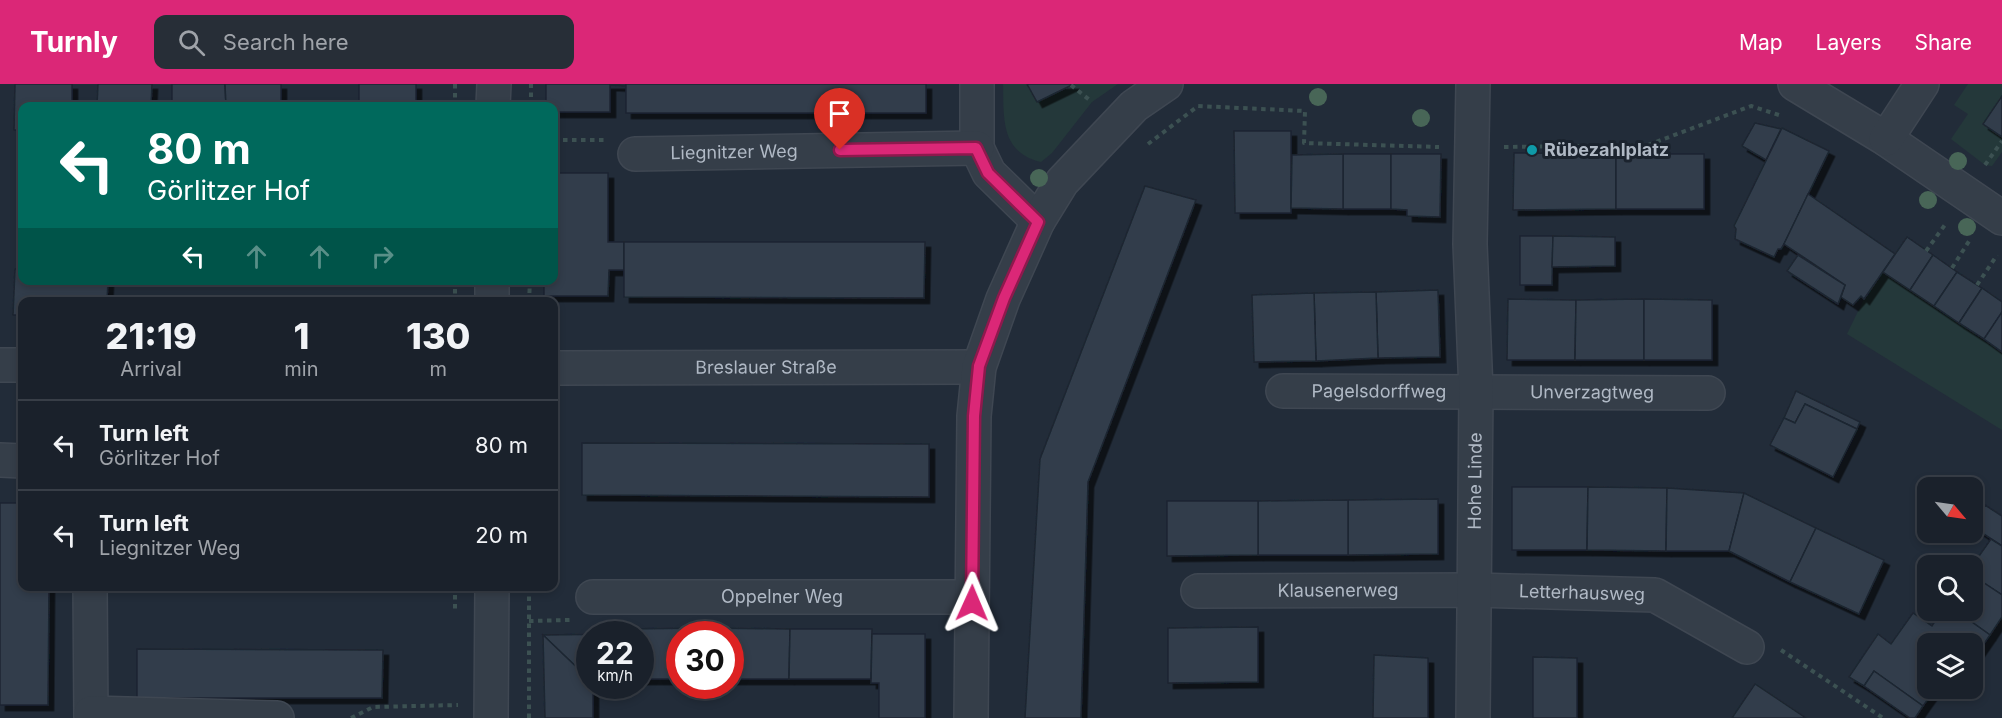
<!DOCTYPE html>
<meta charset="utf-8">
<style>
body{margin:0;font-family:Inter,sans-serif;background:#272e37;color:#f1f3f6;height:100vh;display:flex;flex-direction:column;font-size:22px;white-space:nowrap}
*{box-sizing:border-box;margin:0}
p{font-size:20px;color:#9fa3a9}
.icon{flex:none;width:33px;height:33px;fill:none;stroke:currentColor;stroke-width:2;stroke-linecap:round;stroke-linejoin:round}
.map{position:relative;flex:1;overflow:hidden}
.details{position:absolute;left:18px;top:213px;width:540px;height:294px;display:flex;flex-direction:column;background:#1a212b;border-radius:12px;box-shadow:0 3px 9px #0003,0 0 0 2px #383e47}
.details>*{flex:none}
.guide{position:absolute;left:18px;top:18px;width:540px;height:183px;border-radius:12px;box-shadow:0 3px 9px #0003,0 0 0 2px #383e47;background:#00695c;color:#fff;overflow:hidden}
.needle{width:39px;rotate:119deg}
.fabs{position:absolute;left:1917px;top:393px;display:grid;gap:12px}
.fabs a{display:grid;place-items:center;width:66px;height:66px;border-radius:12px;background:#1a212b;box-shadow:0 3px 9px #0003,0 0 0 2px #383e47;font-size:30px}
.speed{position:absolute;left:576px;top:537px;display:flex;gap:12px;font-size:30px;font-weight:700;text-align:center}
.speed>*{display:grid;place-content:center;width:78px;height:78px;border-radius:50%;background:#1a212b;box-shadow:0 3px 9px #0003,0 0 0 2px #383e47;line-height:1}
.speed small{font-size:15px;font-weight:400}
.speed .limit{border:9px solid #d22;background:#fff;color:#111}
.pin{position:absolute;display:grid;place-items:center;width:51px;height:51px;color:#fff;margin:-62px -26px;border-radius:50% 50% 50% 0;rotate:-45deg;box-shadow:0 0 6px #0007}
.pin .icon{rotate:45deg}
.me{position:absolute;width:66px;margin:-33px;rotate:1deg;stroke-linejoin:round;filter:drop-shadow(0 0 4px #0008)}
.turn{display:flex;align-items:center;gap:21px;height:126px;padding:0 30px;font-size:27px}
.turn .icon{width:78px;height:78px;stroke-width:2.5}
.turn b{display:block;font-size:42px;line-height:51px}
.lanes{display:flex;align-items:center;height:57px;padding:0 30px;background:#0003;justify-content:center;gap:30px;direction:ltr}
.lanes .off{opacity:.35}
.eta{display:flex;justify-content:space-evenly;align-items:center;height:102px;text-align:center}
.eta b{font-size:36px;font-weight:800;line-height:42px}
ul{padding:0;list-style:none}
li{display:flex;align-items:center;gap:18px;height:90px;padding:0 30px;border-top:2px solid #383e47}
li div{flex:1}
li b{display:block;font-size:22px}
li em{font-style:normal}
header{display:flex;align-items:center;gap:36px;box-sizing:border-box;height:84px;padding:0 30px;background:#db2777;color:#fff}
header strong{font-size:28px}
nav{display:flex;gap:33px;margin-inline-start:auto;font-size:21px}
.search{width:420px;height:54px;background:#272e37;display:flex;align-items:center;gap:15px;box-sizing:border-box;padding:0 21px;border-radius:12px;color:#9fa3a9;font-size:22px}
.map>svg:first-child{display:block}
.green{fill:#24383a}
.building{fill:#313e4c;stroke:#1d2530;stroke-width:1.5;filter:url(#shadow)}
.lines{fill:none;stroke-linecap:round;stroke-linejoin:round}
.minor-casing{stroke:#3f4752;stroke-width:36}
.path{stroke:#3c5152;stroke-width:4;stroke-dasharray:4.5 4.5;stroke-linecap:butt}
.minor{stroke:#353e49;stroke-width:33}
.tree{fill:#486657}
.route-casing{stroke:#8e194d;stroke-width:15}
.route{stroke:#db2777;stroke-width:10}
.culture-dot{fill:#0f9aa8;stroke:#1b232e;stroke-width:2}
.labels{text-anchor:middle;stroke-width:6;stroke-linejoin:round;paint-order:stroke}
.poi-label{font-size:18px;font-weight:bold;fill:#b0b9c5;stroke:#1b232e;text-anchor:start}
.street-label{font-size:18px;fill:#b0b9c5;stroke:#1b232e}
</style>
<header>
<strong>Turnly</strong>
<div class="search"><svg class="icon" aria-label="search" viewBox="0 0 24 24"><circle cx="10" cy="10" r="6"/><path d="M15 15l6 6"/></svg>Search here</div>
<nav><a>Map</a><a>Layers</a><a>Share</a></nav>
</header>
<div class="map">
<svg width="2002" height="634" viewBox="0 0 2002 634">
<defs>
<filter id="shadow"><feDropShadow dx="5.5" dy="5.5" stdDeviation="0" flood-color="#0009"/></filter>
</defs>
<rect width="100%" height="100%" fill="#222c39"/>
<g class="green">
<path d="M1003,0H1027L1037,18L1074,0H1118L1092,18L1052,69L1041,78C1000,68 1004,34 1003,0Z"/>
<polygon points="1968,0 2002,0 2002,68 1992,82 1985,81 1951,55 1968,30 1954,21"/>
<polygon points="1883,188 2002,268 2002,346 1847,250 1864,215"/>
</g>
<g class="building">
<polygon points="15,0 72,0 72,22 22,22 22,46 14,46"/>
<polygon points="98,0 152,0 151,22 97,22"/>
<polygon points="172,0 225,0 226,22 172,22"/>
<polygon points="225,0 281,0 281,22 226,22"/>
<rect x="359" y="0" width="57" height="22"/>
<polygon points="546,0 626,0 626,2 610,1 610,28 554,28 554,22 546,22"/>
<rect x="626" y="0" width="300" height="29"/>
<polygon points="1027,0 1074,0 1037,18"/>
<polygon points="2002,12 2002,53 1983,40"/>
<polygon points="1755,39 1781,45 1766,76 1742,62"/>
<polygon points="1782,44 1829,67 1784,160 1781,165 1778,165 1774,173 1735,155 1736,145 1734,142"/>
<polygon points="1234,47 1291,47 1291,129 1235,129"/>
<polygon points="1514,69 1616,70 1616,125 1513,126"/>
<rect x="1343" y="70" width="48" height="55"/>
<polygon points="1343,70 1343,125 1291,124 1292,71"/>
<polygon points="1391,70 1441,70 1440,133 1407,132 1407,126 1391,125"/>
<rect x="1616" y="70" width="88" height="55"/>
<polygon points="554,89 608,89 608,158 624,158 624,186 609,186 608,212 544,212 544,196 554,196"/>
<polygon points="1145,102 1196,116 1088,398 1081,634 1025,634 1040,375"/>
<polygon points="1808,110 1895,170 1864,215 1861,212 1853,221 1841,213 1845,201 1784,160"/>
<polygon points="1520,152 1553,152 1552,201 1520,201"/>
<polygon points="1553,152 1615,153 1615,182 1552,183"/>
<polygon points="1907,153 1933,171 1910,206 1883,188"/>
<polygon points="624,158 925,158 924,214 624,213"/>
<polygon points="1798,171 1845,201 1838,220 1787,187"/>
<polygon points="1933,171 1957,188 1934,222 1910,206"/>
<polygon points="15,185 22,185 22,196 108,196 107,218 22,218 22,231 13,231"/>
<polygon points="1957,188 1982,204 1959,239 1934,222"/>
<polygon points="1982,204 2002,218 2002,228 1984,255 1959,239"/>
<polygon points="1438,206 1440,273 1378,274 1376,208"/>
<polygon points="1376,208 1378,274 1316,277 1314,209"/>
<polygon points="1314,209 1316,277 1254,278 1252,211"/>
<polygon points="1508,215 1576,216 1575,276 1507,276"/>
<polygon points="1644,215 1644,276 1575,276 1576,216"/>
<polygon points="1644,215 1712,216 1712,276 1644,276"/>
<polygon points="2002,228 2002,268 1984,255"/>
<polygon points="1796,307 1860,338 1857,345 1805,320 1795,339 1784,334"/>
<polygon points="1805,320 1857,345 1833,393 1770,361 1784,334 1795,339"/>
<polygon points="582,359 929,360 929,413 582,411"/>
<polygon points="1512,403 1588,403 1587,466 1512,466"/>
<polygon points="1588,403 1667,404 1666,467 1587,466"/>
<polygon points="1667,404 1744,409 1729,467 1666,467"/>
<polygon points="1744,409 1816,444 1790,498 1729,467"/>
<polygon points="1438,415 1438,470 1348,471 1348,416"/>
<polygon points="1348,416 1348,471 1258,471 1258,417"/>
<polygon points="1167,417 1258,417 1258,471 1167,472"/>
<polygon points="0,419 22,419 22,502 49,502 48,621 0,621"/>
<polygon points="1985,421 2002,432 2002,462 1972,442 1972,439"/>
<polygon points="1816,444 1884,476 1859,530 1790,498"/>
<polygon points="1991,455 2002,462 2002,511 1972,491 1972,482"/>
<polygon points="1972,491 2002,511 2002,533 1990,551 1955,526 1972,526"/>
<polygon points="1942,526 1955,526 1990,551 1972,577 1972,560 1928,560 1928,604 1936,604 1923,622 1874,587 1864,602 1849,593 1878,550 1891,560 1913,529 1932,542"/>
<polygon points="1258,543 1258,598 1168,599 1168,544"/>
<polygon points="707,544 790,545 789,595 730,595 730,550 707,550"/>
<polygon points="707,544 707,550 680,550 680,595 640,595 640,550 622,550 622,545"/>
<polygon points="790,545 872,545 871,595 789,595"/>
<polygon points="590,550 590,596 543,551 622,550"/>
<polygon points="872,550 925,550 925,634 879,634 879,599 871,599"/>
<polygon points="543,551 590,596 590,602 593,602 593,634 545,634"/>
<polygon points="137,565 383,566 382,614 137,614"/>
<polygon points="1374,571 1428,574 1428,634 1373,634"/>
<polygon points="1533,573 1577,574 1577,634 1533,634"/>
<polygon points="1874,587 1923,622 1915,634 1910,634 1864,602"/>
<polygon points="1755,600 1806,634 1732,634"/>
</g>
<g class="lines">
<defs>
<g id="minor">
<polyline points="977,0 977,64 989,89 1038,137"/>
<polyline points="1795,0 1886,55 2002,134"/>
<polyline points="493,22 494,0"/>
<polyline points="1886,55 1922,0"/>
<path id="s1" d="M635,70L977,64"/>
<polyline points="492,218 492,196"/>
<polyline points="0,281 22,281"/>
<path id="s2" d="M554,284L979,283"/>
<path id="s3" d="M1283,307L1708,309"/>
<polyline points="0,376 22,377"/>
<polyline points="90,502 91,634"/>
<path id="s4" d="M1198,507L1476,506L1655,511L1747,563"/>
<path id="s5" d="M593,513H972"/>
<polyline points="91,629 277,634"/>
<polyline points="491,634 492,502"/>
<polyline points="971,634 974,332 979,283 1003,215 1038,137 1062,98 1134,22 1166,0"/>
<path id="s6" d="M1473,634L1476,307L1470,160L1473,0"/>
</g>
</defs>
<use href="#minor" class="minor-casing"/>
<g class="path">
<polyline points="455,0 455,22"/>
<polyline points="1071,1 1092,18"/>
<polyline points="531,22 531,0"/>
<polyline points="554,56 605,56"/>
<polyline points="1148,60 1198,22 1305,27 1304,59 1439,63"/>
<polyline points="1504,63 1648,61 1751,22 1779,31"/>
<polyline points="1985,81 2002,57"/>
<polyline points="1926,167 1947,138"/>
<polyline points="1952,184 1971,154"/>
<polyline points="455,196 455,218"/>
<polyline points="1977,201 1997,171"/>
<polyline points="529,218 530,196"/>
<polyline points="455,502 455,529"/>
<polyline points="529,537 570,536"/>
<polyline points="1781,566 1883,634"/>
<polyline points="351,634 373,623 458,621"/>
<polyline points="529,634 529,502"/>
</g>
<use href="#minor" class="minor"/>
</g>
<g class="tree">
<circle cx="1318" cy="13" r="9"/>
<circle cx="1421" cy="34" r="9"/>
<circle cx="1958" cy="77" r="9"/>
<circle cx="1039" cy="94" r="9"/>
<circle cx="1928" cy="116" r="9"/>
<circle cx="1967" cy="143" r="9"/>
</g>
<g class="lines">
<defs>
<polyline id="route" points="840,66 976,64 988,89 1038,138 1004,214 979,282 974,332 972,519"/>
</defs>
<use href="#route" class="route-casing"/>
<use href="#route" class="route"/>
</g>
<circle class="culture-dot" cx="1532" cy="66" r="6"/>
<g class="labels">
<g class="poi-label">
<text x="1544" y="72">Rübezahlplatz</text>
</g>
<g class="street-label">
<text dy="6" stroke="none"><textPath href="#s1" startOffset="99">Liegnitzer Weg</textPath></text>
<text dy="6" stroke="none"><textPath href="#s2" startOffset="212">Breslauer Straße</textPath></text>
<text dy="6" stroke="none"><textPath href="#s3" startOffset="96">Pagelsdorffweg</textPath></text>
<text dy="6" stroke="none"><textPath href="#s3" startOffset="309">Unverzagtweg</textPath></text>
<text dy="6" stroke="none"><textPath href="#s6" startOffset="237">Hohe Linde</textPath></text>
<text dy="6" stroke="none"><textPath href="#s4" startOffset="140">Klausenerweg</textPath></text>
<text dy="6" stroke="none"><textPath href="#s4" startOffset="384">Letterhausweg</textPath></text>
<text dy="6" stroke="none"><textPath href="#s5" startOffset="189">Oppelner Weg</textPath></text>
</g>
</g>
</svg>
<div class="fabs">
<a><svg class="needle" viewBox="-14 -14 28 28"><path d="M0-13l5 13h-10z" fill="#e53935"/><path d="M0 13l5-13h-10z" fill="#9fa3a9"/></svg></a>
<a><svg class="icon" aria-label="search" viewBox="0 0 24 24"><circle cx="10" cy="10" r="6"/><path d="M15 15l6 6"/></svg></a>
<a><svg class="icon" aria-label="layers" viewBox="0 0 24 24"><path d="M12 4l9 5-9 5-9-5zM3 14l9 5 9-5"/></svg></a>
</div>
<div class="speed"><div>22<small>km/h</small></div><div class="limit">30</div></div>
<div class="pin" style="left:840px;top:66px;background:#d93025"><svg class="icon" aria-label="arrive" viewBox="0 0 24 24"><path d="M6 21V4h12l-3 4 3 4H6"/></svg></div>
<svg class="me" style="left:972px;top:519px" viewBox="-20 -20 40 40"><path d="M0-17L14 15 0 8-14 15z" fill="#db2777" stroke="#fff" stroke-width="4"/></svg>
<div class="guide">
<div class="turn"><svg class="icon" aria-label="left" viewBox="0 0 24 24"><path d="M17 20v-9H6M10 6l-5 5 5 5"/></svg><div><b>80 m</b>Görlitzer Hof</div></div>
<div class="lanes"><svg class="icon" aria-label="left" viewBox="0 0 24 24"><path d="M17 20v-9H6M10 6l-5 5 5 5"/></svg><svg class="icon off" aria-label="ahead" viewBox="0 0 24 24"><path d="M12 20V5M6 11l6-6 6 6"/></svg><svg class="icon off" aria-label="ahead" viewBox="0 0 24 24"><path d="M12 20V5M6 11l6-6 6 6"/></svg><svg class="icon off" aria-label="right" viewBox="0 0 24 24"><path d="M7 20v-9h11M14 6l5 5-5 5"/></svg></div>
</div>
<section class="details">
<div class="eta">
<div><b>21:19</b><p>Arrival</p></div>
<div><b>1</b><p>min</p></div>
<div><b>130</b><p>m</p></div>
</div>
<ul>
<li><svg class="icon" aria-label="left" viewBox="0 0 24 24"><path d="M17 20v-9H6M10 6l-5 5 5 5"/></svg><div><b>Turn left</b><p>Görlitzer Hof</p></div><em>80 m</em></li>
<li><svg class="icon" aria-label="left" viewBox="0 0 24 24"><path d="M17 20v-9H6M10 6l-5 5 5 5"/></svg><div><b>Turn left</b><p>Liegnitzer Weg</p></div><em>20 m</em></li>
</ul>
</section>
</div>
